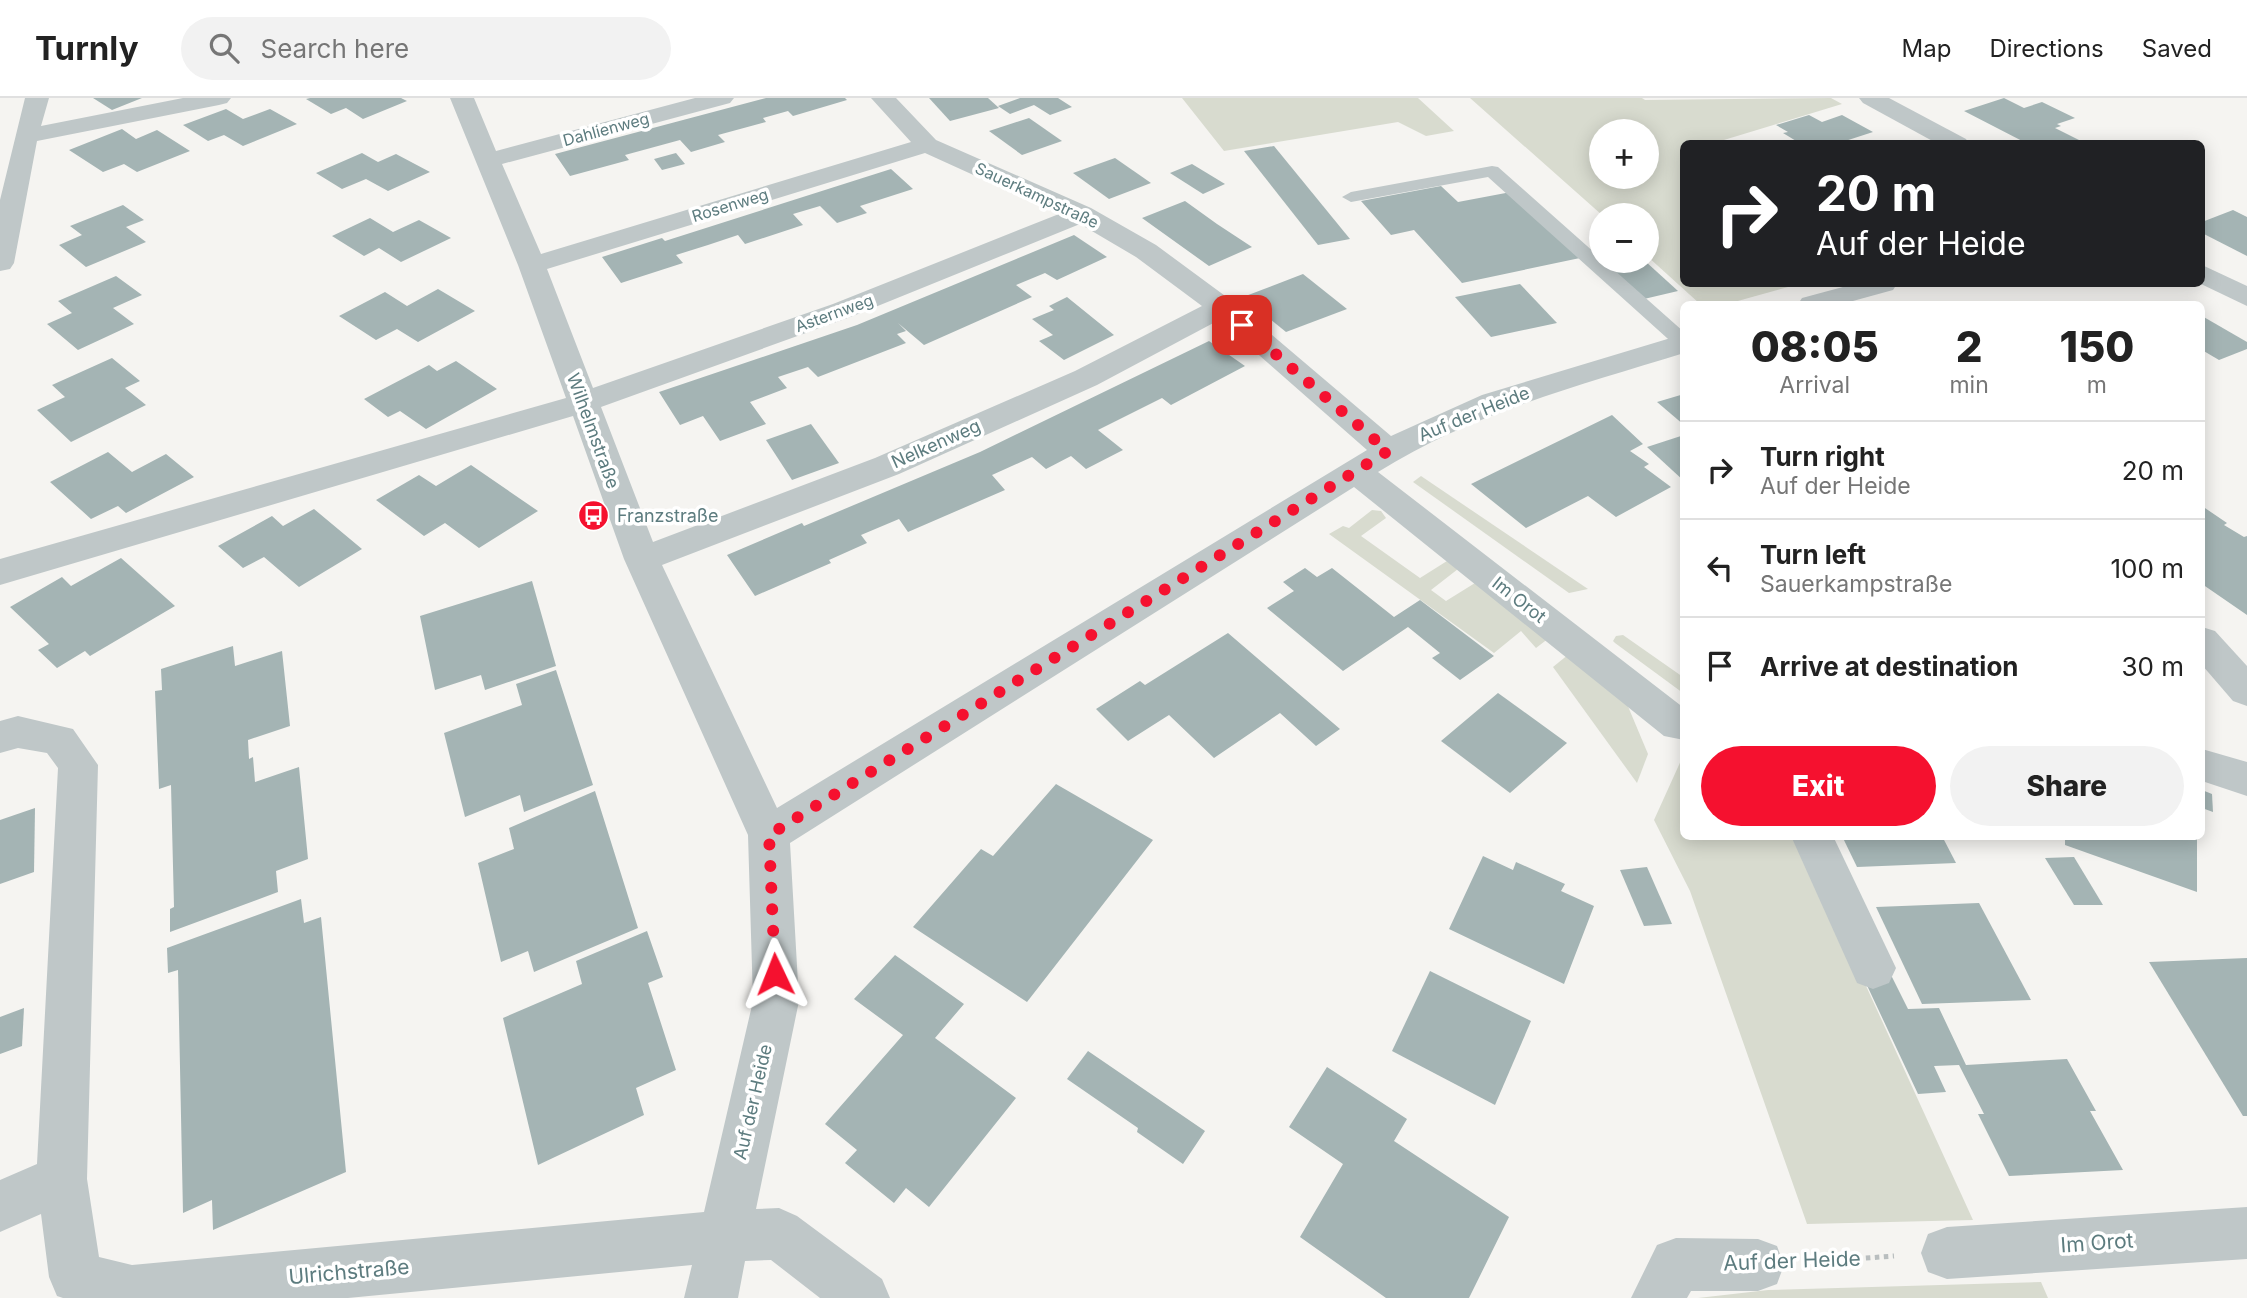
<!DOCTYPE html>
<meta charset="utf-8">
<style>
body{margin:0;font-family:Inter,sans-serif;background:#f2f2f2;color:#222;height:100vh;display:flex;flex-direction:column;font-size:26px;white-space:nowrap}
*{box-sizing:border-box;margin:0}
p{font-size:23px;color:#767676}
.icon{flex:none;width:38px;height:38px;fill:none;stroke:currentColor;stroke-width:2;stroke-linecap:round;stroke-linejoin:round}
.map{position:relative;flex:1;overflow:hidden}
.panel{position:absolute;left:1680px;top:203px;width:525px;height:539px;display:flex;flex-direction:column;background:#fff;border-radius:10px;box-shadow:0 4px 18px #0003}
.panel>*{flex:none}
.banner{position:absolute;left:1680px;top:42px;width:525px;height:147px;border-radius:10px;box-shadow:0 4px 18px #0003;background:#202124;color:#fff;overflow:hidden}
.buttons{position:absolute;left:1589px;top:21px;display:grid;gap:14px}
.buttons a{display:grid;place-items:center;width:70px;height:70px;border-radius:50%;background:#fff;box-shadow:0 4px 18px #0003;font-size:35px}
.pin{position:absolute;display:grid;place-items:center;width:60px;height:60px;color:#fff;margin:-30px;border-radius:14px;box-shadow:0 4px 10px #0006}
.me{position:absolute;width:77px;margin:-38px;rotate:358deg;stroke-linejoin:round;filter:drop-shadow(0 0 5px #0008)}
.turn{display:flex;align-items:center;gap:24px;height:147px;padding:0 21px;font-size:32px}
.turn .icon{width:91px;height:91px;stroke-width:2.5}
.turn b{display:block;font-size:49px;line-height:60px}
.eta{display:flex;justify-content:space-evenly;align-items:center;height:119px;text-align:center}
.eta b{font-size:42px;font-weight:800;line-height:49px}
.button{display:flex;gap:14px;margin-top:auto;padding:14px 21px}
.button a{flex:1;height:80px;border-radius:42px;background:#f5112f;color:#fff;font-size:28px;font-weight:800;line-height:80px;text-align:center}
.button a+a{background:#f2f2f2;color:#222}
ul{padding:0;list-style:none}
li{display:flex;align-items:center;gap:21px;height:98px;padding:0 21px;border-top:2px solid #e0e0e0}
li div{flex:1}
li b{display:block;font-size:26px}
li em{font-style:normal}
header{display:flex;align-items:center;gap:42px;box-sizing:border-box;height:98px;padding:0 35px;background:#fff;border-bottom:2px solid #e0e0e0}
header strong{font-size:33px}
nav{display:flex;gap:38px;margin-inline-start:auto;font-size:24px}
.search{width:490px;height:63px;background:#f2f2f2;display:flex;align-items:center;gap:18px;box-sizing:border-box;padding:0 24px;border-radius:38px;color:#767676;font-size:26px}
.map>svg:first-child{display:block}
.green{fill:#d8dbcf;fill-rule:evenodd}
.building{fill:#a4b4b4}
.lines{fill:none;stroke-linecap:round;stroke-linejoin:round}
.path{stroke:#b9bebf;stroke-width:5;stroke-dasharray:4.5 4.5;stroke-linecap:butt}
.service{fill:#bfc7c8;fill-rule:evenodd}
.minor{fill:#bfc7c8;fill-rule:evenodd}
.route{stroke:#f5112f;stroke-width:12;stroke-dasharray:0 21.6}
.labels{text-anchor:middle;stroke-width:7;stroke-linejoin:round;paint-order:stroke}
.far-street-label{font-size:16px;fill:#5d7c7f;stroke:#fff}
.street-label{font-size:18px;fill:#5d7c7f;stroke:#fff}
.poi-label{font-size:18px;fill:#5d7c7f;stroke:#fff;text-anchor:start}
.near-street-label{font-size:21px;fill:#5d7c7f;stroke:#fff}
</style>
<header>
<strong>Turnly</strong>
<div class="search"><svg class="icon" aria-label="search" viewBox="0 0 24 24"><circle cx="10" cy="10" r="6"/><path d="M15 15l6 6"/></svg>Search here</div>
<nav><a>Map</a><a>Directions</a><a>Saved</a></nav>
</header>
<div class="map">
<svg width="2247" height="1200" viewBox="0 0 2247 1200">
<rect width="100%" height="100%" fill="#f5f4f1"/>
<g class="green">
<polygon points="1182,0 1418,0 1454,33 1426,38 1398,24 1224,53"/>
<path d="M1470,0H1642L1645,2L1831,0L1842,6L1714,45L1684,46V186H1799L1727,206H1700L1647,158V117H1602ZM1601,33H1647V79H1601Z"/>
<polygon points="1421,378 1588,491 1569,495 1413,384"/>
<polygon points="1372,412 1381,413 1386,420 1361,438 1420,480 1447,463 1458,471 1431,492 1446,503 1475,485 1549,540 1536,550 1521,533 1494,555 1329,436 1343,428 1349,430"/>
<polygon points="1623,537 1683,579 1683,595 1615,545 1613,543 1616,538"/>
<polygon points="1569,556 1627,606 1648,656 1637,685 1553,569"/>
<polygon points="1683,658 1684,738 1798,739 1973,1122 1807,1126 1690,793 1654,722"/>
<polygon points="2041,1184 2048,1200 1698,1200 1768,1192"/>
</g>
<g class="building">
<polygon points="93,0 142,0 112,12"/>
<polygon points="310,0 401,0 407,3 363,21 346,10 331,16 306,1"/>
<polygon points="766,0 845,0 847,2 793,18 788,13 763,20 766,24 718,37 725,44 691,54 680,42 625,57 629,62 570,78 555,56"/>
<polygon points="929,0 988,0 999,10 950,23"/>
<polygon points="1020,0 1058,0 1072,9 1050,17 1034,7 1010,16 998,8"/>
<polygon points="2004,0 2024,10 2042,4 2075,20 2057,26 2061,28 2055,30 2087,46 2028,46 1964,13"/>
<polygon points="226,11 243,21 270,11 297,26 243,48 224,37 208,43 183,27"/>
<polygon points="1809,17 1822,24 1842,17 1873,34 1836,46 1801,46 1783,35 1788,34 1776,27"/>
<polygon points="1029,20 1062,43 1022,57 989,33"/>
<polygon points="122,31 136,41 157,32 190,53 137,74 124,66 103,74 69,52"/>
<polygon points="1274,48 1350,141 1318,147 1244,53"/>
<polygon points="362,55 378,64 396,56 430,74 388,93 366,81 342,91 316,75"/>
<polygon points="676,55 685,66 662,72 654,61"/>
<polygon points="1115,60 1151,85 1109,101 1073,75"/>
<polygon points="1192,66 1225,86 1203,96 1170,75"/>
<polygon points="891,71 913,91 860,108 867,115 837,125 820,108 793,116 803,127 745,146 738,137 708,147 676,157 683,165 621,185 602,159 662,140 665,143"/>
<polygon points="1441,88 1458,104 1511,94 1580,160 1462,185 1414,132 1391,137 1361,103"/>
<polygon points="1185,103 1217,126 1252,149 1209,168 1142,120"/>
<polygon points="123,107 144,122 126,129 146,144 86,169 59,147 82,137 70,128"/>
<polygon points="2233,112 2247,119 2247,158 2202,135 2202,124"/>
<polygon points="370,120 393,134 419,122 451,140 401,164 379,150 364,158 332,138"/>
<polygon points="1074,137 1107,159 1057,182 1045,175 1016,187 1032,199 924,247 898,225 906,233 897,236 906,245 818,279 808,269 778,279 787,290 750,304 766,326 720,343 703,318 680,327 659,294 857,227"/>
<polygon points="1603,163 1645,163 1678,193 1644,201"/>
<polygon points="1303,176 1347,211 1286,234 1243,199"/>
<polygon points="116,178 142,197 113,210 134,226 78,252 47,226 72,215 58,203"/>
<polygon points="1520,186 1557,225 1491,239 1455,199"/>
<polygon points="438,191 475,213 418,244 397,231 376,242 339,218 385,194 407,208"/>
<polygon points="1067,199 1114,237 1064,262 1039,243 1053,237 1032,221 1054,212 1049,208"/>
<polygon points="2202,218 2247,244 2247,251 2219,262 2202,252"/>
<polygon points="1209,243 1245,268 1171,307 1162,300 1098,332 1123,352 1086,371 1071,358 1046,371 1032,359 992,377 1005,392 908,434 899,421 861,437 867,445 829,462 831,465 755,498 727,457 802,425 804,428 980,354"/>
<polygon points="112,260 140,283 125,290 146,307 71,344 37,312 65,299 52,287"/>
<polygon points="456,263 497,291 426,331 400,313 388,319 364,301 429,267 437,273"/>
<polygon points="1684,296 1684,327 1657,304"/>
<polygon points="1612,317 1643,346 1630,353 1649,366 1644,369 1671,389 1616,419 1588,398 1526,430 1471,386"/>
<polygon points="811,326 839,365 792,382 766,342"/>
<polygon points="1684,337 1684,383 1647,349"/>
<polygon points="108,354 132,374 166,356 194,379 126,415 118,408 91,421 50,384"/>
<polygon points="471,367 538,413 479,450 445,425 424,438 376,402 419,377 436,388"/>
<polygon points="2202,408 2227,425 2224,427 2244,439 2247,438 2247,517 2202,486"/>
<polygon points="314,411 362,451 299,489 264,459 243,470 218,448 272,418 283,428"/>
<polygon points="121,460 175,508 90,558 85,553 57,570 38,552 49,546 10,509 62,479 71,488"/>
<polygon points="1305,470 1317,479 1332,470 1394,519 1420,502 1494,558 1460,582 1432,560 1440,555 1408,529 1343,573 1267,510 1294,493 1283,484"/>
<polygon points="532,483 556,568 485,592 481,577 435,592 420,518"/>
<polygon points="1228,535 1340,631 1316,648 1280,615 1214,660 1169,617 1128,643 1096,611 1140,583 1145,587"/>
<polygon points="233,548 235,568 282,553 290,628 248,642 249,661 253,659 255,684 299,669 308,761 276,773 278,794 170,834 170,811 174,809 171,687 159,691 155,593 162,592 161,571"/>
<polygon points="556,572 593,687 524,714 520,697 465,719 444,635 522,607 516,586"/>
<polygon points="1498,595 1567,645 1510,695 1441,643"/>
<polygon points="1056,686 1153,742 1027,904 913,829 981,751 993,758"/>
<polygon points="2202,692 2212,696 2213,714 2202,710"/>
<polygon points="595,693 638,830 534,874 528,853 501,864 478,765 514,751 509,730"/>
<polygon points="35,710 34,774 0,786 0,722"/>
<polygon points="1842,738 1942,738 1956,765 1857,769"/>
<polygon points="2065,738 2197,738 2197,794 2065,747"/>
<polygon points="1483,758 1513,772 1516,764 1565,786 1561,793 1594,808 1564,886 1449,831"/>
<polygon points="2074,759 2103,807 2074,807 2045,760"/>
<polygon points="1647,769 1672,826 1644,828 1620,772"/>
<polygon points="301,801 304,825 321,819 346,1074 213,1132 212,1102 183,1115 178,872 168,875 167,850"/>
<polygon points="1979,805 2031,902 1922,906 1876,809"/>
<polygon points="647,833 663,879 648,885 676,972 636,990 644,1017 538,1067 503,920 582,886 576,863"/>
<polygon points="895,857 964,906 935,940 1016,1000 929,1109 906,1090 894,1105 845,1065 857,1052 825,1026 903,937 854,901"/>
<polygon points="2247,860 2247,1018 2243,1018 2149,864"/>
<polygon points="1430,873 1531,923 1495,1007 1392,953"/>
<polygon points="1892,879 1908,911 1939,910 1966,967 2067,961 2096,1013 2090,1013 2123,1072 2009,1078 1978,1016 1984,1016 1959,967 1934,968 1946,994 1918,996 1864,881"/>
<polygon points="24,910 22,948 0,956 0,919"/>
<polygon points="1088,953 1205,1033 1183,1066 1137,1034 1138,1030 1067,981"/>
<polygon points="1327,969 1407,1021 1394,1043 1509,1119 1469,1200 1386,1200 1300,1139 1343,1066 1289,1029"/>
</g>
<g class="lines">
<polyline class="path" points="1812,1164 1894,1158"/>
<polygon class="service" points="1492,68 1498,69 1684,234 1684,251 1677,249 1488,79 1351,104 1342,99 1351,94"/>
<g class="minor">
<polygon points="25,0 49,0 41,28 183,0 231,0 227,5 219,7 37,43 14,165 10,171 0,173 0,102"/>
<path d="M450,0H474L496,53L695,0H734L730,5L502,66L541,156L911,44L871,0H896L936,42L1091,110L1156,147L1232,203L1391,338L1482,297L1684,236V255C1578,288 1472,315 1378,374L1684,610V642L1664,638L1354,389L790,745L799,903L756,1111L779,1110L797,1118L882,1181L890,1200H820L771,1162L745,1163L738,1200H684L692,1167L348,1200H63L57,1198L49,1179L41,1116L0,1134V1082L37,1066L58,670L47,655L18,650L0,655V623L18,618L73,631L98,667L87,1081L99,1159L132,1167L704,1114L753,903L748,737L624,461L573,318L0,487V461L566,300L518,167ZM925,55L1059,116L833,206L593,290L547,171ZM1080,126L1136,159L1202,208L1075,273L875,360L653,444L601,309L853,218ZM1219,222L1367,352L777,710L662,467L899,376L1097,287Z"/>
<polygon points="1859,0 1889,0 1966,41 1969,46 1938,46 1863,5"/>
<polygon points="2202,167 2247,188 2247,208 2201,186"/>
<polygon points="1854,186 1897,186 1893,192 1842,206 1798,206 1802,200"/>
<polygon points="2202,529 2215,533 2247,568 2247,608 2233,603 2202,567"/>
<polygon points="2202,651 2247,664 2247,698 2202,683"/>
<polygon points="1791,738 1833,738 1896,870 1889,885 1873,891 1857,885"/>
<polygon points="2247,1109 2247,1161 1947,1181 1928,1174 1921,1155 1928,1136 1947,1129"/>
<polygon points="1676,1140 1758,1141 1777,1148 1784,1167 1777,1186 1758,1193 1691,1193 1687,1200 1631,1200 1657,1147"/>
</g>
</g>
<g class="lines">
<polyline class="route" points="775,876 769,737 1388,353 1242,227"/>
</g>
<defs>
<symbol id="bus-disc" viewBox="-11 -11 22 22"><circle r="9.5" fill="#f5112f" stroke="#fff"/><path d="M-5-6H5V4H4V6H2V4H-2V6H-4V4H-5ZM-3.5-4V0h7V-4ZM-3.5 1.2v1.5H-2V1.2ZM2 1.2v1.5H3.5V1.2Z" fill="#fff"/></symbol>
</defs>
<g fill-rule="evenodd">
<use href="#bus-disc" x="576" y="400" width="35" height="35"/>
</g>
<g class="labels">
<g class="far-street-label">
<text transform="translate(606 31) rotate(-15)" y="6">Dahlienweg</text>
<text transform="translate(1037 97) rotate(25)" y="6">Sauerkampstraße</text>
<text transform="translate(730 107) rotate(-17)" y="6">Rosenweg</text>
<text transform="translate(834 215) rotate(-20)" y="6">Asternweg</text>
</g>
<g class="street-label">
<text transform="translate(1474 316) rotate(-22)" y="6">Auf der Heide</text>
<text transform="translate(593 333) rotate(70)" y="6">Wilhelmstraße</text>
<text transform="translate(936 346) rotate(-24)" y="6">Nelkenweg</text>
<text transform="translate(1519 502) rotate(38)" y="6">Im Orot</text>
<text transform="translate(753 1004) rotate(-77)" y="6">Auf der Heide</text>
</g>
<g class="poi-label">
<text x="617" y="424">Franzstraße</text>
</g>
<g class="near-street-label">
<text transform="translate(2097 1145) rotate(-4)" y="7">Im Orot</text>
<text transform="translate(1792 1163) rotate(-2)" y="7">Auf der Heide</text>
<text transform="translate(349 1174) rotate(-5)" y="7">Ulrichstraße</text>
</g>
</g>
</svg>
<div class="buttons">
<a>+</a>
<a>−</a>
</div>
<div class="pin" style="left:1242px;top:227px;background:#d93025"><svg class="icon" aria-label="arrive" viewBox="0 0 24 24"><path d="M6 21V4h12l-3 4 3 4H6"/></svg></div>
<svg class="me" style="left:775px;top:876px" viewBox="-20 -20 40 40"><path d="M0-17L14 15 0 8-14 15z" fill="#f5112f" stroke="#fff" stroke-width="4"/></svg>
<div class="banner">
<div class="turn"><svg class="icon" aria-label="right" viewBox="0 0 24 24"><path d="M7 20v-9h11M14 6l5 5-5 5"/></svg><div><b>20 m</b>Auf der Heide</div></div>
</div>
<section class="panel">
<div class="eta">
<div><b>08:05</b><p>Arrival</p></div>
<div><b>2</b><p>min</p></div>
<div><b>150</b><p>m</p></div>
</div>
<ul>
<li><svg class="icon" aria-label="right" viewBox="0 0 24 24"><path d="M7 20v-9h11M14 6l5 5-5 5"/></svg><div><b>Turn right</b><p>Auf der Heide</p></div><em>20 m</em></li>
<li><svg class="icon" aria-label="left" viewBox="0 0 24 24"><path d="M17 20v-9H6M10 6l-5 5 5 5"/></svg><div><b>Turn left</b><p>Sauerkampstraße</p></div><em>100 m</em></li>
<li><svg class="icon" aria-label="arrive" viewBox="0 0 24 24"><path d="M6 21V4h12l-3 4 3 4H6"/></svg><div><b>Arrive at destination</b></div><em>30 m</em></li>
</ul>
<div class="button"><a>Exit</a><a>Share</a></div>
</section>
</div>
